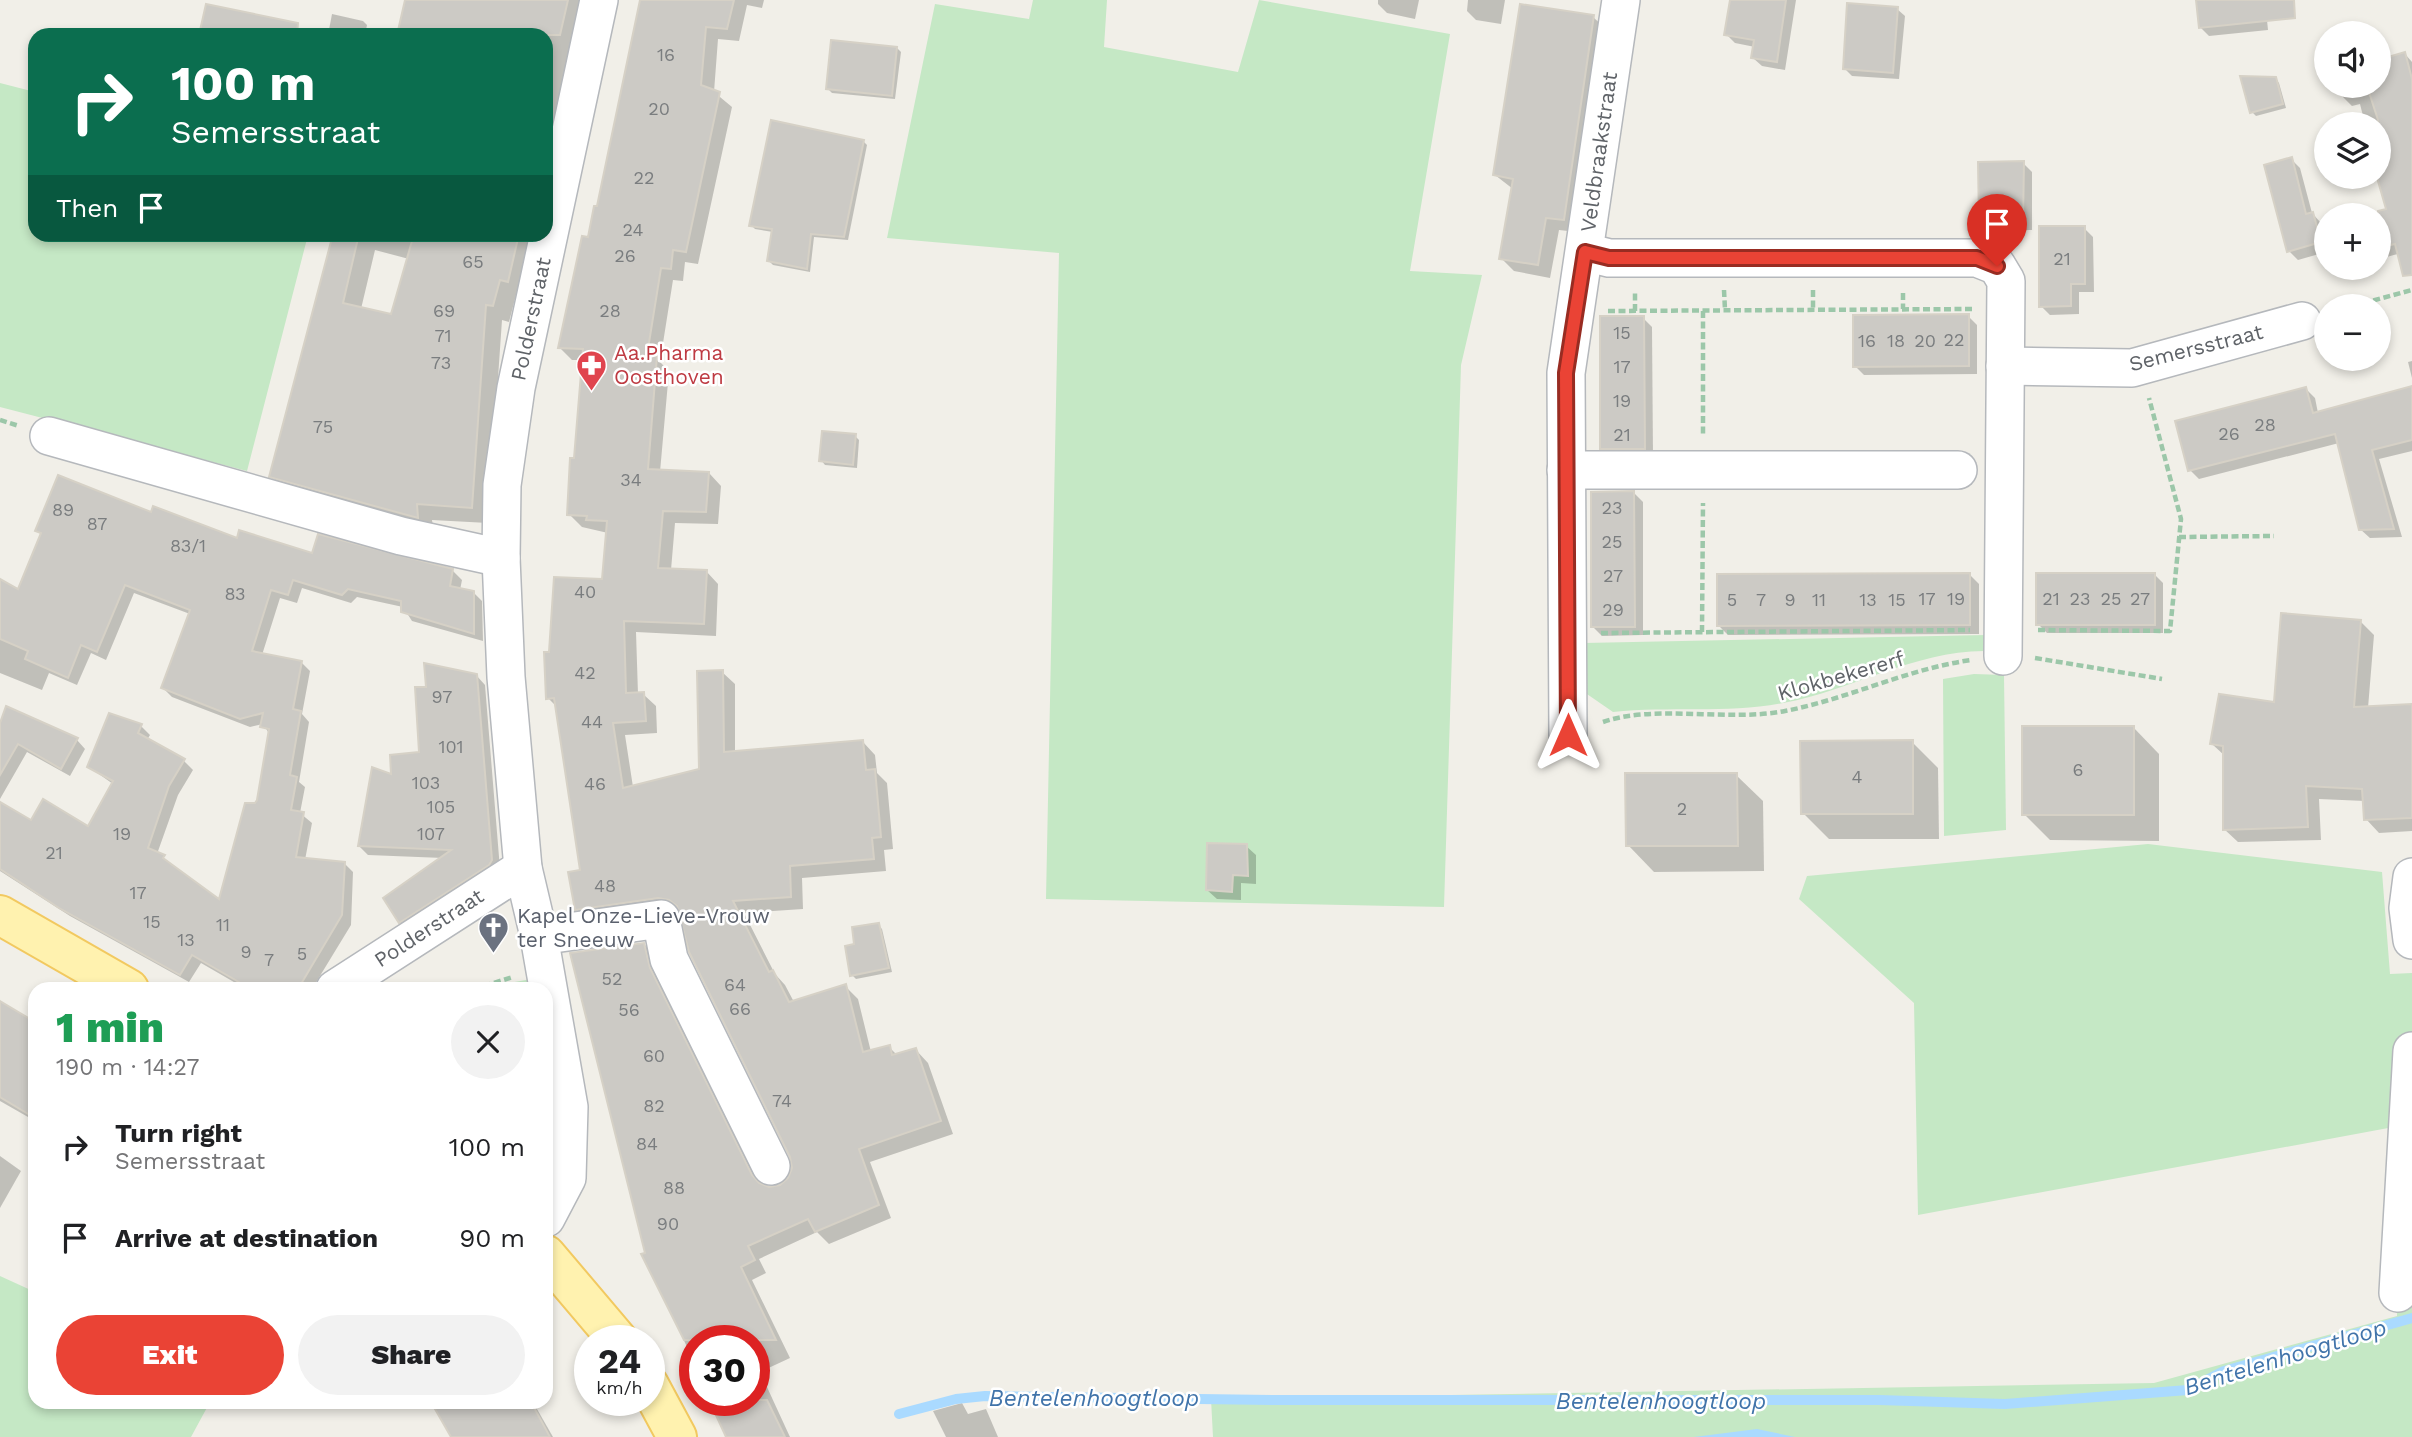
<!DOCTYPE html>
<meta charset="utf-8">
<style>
body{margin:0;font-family:"Work Sans",sans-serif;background:#f2f2f2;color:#202124;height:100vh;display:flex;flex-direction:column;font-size:26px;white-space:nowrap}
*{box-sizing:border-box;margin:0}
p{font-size:23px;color:#757577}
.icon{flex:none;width:38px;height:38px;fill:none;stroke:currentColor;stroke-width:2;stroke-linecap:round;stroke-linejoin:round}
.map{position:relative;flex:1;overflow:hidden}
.panel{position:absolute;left:28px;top:982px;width:525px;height:427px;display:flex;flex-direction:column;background:#fff;border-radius:21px;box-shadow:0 4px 10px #0003}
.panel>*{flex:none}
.banner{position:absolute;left:28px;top:28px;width:525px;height:214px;border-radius:21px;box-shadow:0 4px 10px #0003;background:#0b6e4f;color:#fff;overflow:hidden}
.tools{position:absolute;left:2314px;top:21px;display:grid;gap:14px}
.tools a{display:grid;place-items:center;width:77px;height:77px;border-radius:50%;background:#fff;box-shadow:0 4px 10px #0003;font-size:35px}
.speed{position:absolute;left:574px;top:1325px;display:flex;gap:14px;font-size:35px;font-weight:700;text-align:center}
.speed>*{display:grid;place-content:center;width:91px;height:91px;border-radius:50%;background:#fff;box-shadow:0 4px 10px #0003;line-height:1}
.speed small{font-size:18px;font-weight:400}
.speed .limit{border:10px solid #d22;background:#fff;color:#111}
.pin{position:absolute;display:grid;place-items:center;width:60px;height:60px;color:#fff;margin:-72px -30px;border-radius:50% 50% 50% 0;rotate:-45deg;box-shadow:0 0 7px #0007}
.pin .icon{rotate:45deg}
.me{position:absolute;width:77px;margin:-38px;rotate:0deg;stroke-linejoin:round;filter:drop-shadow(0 0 5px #0008)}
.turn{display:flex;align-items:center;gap:24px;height:147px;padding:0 28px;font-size:32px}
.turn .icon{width:91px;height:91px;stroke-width:2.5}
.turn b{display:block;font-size:49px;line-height:60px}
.then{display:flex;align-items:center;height:66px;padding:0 28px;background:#0003;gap:14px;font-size:26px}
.round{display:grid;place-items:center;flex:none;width:74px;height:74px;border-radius:37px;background:#f2f2f2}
.summary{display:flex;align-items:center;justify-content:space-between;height:119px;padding:0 28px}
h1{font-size:42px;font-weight:800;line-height:52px;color:#1e9e55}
.primary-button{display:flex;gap:14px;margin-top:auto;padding:14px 28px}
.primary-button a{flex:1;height:80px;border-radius:42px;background:#ea4335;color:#fff;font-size:28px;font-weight:800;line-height:80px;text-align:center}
.primary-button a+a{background:#f2f2f2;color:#202124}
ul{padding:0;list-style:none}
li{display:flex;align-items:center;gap:21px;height:91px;padding:0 28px}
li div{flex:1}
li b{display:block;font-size:26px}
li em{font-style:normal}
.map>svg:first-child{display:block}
.green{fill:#c5e8c5}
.water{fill:#aadaff}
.shadow{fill:#0003;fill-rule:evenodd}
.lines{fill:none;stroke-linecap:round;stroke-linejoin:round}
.stream{stroke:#aadaff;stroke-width:10}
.building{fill:#cccac5;stroke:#d6d1c6;stroke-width:2}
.minor-casing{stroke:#b5b8bc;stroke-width:40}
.major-casing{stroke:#f2c960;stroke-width:42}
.path{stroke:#9cc7a9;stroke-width:4.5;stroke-dasharray:7 3.5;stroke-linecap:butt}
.minor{stroke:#fff;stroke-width:37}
.major{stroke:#fff2af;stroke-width:38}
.route-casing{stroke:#982c22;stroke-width:18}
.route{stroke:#ea4335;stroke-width:12}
.labels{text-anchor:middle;stroke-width:5;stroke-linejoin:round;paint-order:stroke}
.number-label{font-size:18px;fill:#7a7d7f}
.street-label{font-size:21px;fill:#5f6368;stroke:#fff}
.health-label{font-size:21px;fill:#be3a42;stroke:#fff;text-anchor:start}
.worship-label{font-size:21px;fill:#5b616d;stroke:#fff;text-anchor:start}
.water-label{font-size:23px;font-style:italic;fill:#4174aa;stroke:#fff}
</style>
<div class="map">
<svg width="2412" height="1437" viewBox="0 0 2412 1437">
<rect width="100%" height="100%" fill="#f1efe8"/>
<g class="green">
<polygon points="1033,0 1107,0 1104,47 1238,72 1259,0 1450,34 1410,271 1482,275 1461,365 1444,907 1046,899 1059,253 887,238 935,4 1029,19"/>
<polygon points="0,83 35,92 35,234 308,235 247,471 0,407"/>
<path d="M1986,635L1984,651C1914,651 1851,691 1783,703C1728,714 1670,706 1613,712L1584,692V643Z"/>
<polygon points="1974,674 2004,675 2006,830 1944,836 1943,679"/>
<polygon points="2148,844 2382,872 2390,974 2412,973 2412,1437 1213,1437 1211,1399 2154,1383 2397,1316 2399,1126 1918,1215 1914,1003 1799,899 1807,876"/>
<polygon points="531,979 534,989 483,989 488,987"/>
<polygon points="0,1276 35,1292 35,1402 210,1402 191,1437 0,1437"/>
</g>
<polygon class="water" points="1757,1429 1795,1437 1694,1437"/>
<g class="shadow">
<polygon points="407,0 587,0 546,195 546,35 399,35"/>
<polygon points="641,0 764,0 762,8 747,5 739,41 718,39 714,92 732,107 698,264 685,262 683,281 673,280 660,362 669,371 660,472 709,473 721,486 718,524 675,523 671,570 706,571 718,584 716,636 636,632 638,694 643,694 656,706 657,733 625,735 633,787 700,771 722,672 735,684 735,753 863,742 875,755 877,773 887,783 893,849 884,850 886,871 802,878 803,909 744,913 775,974 785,985 794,1002 845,986 858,999 871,1052 889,1047 897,1055 916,1050 928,1063 953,1134 870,1162 891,1218 829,1244 817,1232 759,1259 766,1273 752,1280 790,1358 760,1372 790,1437 729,1437 712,1400 754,1400 754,1340 695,1340 695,1364 644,1255 647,1254 644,944 656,957 662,983 763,1187 782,1186 789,1179 794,1168 792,1156 681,911 589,922 577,909 582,871 557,707 548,698 551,653 604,581 608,533 582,527 569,514 584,360 572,360 559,347 583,279"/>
<polygon points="1378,0 1419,0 1415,19 1387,13 1378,4"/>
<polygon points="1468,0 1505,0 1501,24 1476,20 1467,11"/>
<polygon points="1731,0 1796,0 1785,70 1762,66 1753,58 1755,47 1735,43 1726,34"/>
<polygon points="2198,0 2265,0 2268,30 2209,36 2200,27"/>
<polygon points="1897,9 1905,16 1899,79 1852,76 1845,69"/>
<polygon points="332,14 363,21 367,25 365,35 328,35"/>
<polygon points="1593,17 1607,30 1577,232 1559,230 1550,278 1514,271 1501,258 1513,189 1495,175"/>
<polygon points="897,48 901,52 895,99 832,93 828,89"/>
<polygon points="2405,54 2412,62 2412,250 2383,258 2378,253 2378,215 2367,215 2388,210 2378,124 2365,124 2360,104 2352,106 2343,97 2340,86 2378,86"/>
<polygon points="2275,78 2279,83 2286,108 2256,116 2252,112"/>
<polygon points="863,141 867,145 848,240 814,237 810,272 773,265 769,261 773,232 755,229 751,225"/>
<polygon points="2291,159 2300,168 2312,213 2321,223 2326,240 2326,252 2298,260 2289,251"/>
<polygon points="2023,163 2032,172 2032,230 1990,230 1980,221"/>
<polygon points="2084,228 2093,237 2094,292 2079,292 2079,314 2050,315 2041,306"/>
<path d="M335,234H538L524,297L516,295L509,322L502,320L488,523L432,520L434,533L287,492L271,476ZM375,250L409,259L392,316L361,309Z"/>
<polygon points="1968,316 1977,325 1977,374 1864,375 1855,366"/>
<polygon points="1643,318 1652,327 1653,457 1611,457 1602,448"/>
<polygon points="2412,361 2412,378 2408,362"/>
<polygon points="2412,388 2412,451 2379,459 2402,537 2370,538 2360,529 2339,443 2199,479 2190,470 2306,389 2315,398 2318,413"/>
<polygon points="855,436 859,440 857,468 825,465 821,460"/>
<polygon points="1634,493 1643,502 1643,635 1602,636 1593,627"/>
<polygon points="152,515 238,541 313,556 453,571 462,580 460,590 473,592 482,601 483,641 412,621 403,607 357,597 351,603 302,588 297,603 280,598 262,655 301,662 310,671 302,714 309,722 299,782 305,787 300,813 312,823 305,860 344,863 353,872 351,925 312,989 246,989 201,963 189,982 70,916 0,871 0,804 32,822 88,828 113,784 89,767 141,726 150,735 147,740 184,761 193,770 178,795 157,854 220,901 256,805 270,735 263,724 250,727 172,697 163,688 190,614 134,593 106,660 91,653 77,685 49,673 42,690 0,673 0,581 19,591 42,535 37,531"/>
<polygon points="2154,574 2163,583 2163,633 2047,633 2038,624"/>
<polygon points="1970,575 1979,584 1979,634 1728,635 1719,626"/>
<polygon points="2360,621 2374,635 2368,708 2412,705 2412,831 2379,833 2366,819 2365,801 2319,799 2321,840 2238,842 2224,829 2225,756 2212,744 2276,704"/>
<polygon points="476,675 485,685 500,869 409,931 400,922 443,858 368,855 359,846 393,777 421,754 427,688"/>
<polygon points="2133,727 2159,754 2159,841 2050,840 2024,814"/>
<polygon points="0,728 77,740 85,749 70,776 27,752 0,799"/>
<polygon points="1912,742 1938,768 1939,839 1829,839 1803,813"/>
<polygon points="1736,775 1763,801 1764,871 1654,872 1628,845"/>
<polygon points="1246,846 1256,855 1256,884 1241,883 1241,900 1217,899 1207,890"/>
<polygon points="878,925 882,929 892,972 856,979 852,975 856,945"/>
<polygon points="0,1003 35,1025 35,1121 0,1101"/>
<polygon points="0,1156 21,1171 0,1208"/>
<polygon points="443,1402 533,1402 553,1437 453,1437 435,1406"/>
<polygon points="962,1403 968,1414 986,1409 998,1437 946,1437 933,1411"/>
</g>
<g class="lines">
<polyline class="stream" points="899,1414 956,1399 985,1396 1275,1400 1879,1400 2005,1404 2188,1390 2224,1371 2412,1318"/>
</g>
<g class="building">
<polygon points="405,0 568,0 560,35 397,35"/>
<polygon points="640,0 734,0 727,29 706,27 701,85 720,92 686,252 673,250 671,269 661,268 647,355 657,356 648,469 709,472 706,512 663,511 658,568 707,570 704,624 624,621 626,693 644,692 646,721 613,723 623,788 699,769 697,671 723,670 724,752 863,740 866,770 875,769 881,837 872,838 874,859 790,866 791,897 733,901 769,972 773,970 789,1002 846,984 863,1052 890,1045 892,1055 916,1048 941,1121 859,1149 879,1205 815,1232 808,1219 748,1246 755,1260 741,1267 776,1340 684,1340 641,1254 645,1253 570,953 644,943 650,968 752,1175 759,1183 769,1187 780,1185 788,1178 792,1168 790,1157 689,952 677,906 669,900 658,898 575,910 568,872 580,870 554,698 546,699 544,652 549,652 554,577 602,579 607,521 586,520 587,516 567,515 570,458 574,458 583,349 558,348 582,236 588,237 594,206 597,206"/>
<polygon points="1730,0 1786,0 1777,62 1751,58 1754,40 1724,35"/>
<polygon points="2196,0 2294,0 2295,18 2199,28"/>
<polygon points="1847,3 1898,7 1893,73 1843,69"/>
<polygon points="206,4 298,23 297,35 199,35"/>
<polygon points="1520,4 1594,15 1564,220 1546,218 1538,265 1499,259 1513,179 1493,175"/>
<polygon points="831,40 897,47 892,96 826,89"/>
<polygon points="2405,52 2412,79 2412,275 2403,276 2395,244 2378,248 2378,211 2386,209 2378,181 2378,120 2367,86 2378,86 2378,60"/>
<polygon points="2240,76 2276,77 2283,104 2250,113"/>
<polygon points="771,120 864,140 844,237 811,234 807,269 767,261 772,229 749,226"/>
<polygon points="2292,157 2306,214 2313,212 2321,242 2287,252 2264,165"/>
<polygon points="2024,161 2023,222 1979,222 1978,162"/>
<polygon points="2039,226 2085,226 2085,284 2071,284 2071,306 2039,307"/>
<polygon points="333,234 359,234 343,303 391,314 414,234 519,234 508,282 500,280 493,306 486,305 472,508 417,504 418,518 269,477"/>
<polygon points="1969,314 1969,366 1853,367 1853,315"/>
<polygon points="1600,316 1644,316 1645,449 1600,449"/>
<polygon points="2412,386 2412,440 2372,450 2394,529 2359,530 2335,434 2188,471 2175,421 2306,387 2313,413"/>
<polygon points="822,431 856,434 853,465 819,461"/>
<polygon points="58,475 151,512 153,506 237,538 239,530 312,553 318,534 453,569 450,586 474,591 474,634 401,612 401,601 348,589 342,595 293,580 288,595 271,590 252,651 302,661 293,709 301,711 290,775 297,777 291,810 304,812 296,857 345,862 342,915 298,989 251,989 192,955 180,975 59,908 0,869 0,802 31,820 43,799 88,826 113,781 87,767 109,713 142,724 138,733 185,759 169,786 148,848 165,855 163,858 219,899 245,803 255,803 257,800 269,729 260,727 263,713 240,719 161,688 190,610 125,585 97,652 81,645 68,678 25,659 28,651 0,639 0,579 18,589 41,533 35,531"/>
<polygon points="1634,491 1635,627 1591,627 1591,492"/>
<polygon points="1970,573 1970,625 1717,626 1717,574"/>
<rect x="2036" y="573" width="119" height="52"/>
<polygon points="2281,613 2361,620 2354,707 2412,704 2412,818 2364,820 2362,789 2306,786 2308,827 2223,830 2223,746 2210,744 2219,694 2274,702"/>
<polygon points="424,663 477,674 492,860 489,865 399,923 383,898 451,850 358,846 372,767 391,774 390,755 419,752 415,687 426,687"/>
<polygon points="6,706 78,738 61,769 18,744 0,775 0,723"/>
<rect x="2022" y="726" width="112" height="89"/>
<polygon points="1913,740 1913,814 1801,814 1800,741"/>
<polygon points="1625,773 1737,773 1738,846 1626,846"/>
<polygon points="1207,843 1247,844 1248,876 1233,875 1232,892 1206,890"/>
<polygon points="879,923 889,968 850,976 845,946 854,944 852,927"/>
<polygon points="0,1001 35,1022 35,1118 0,1097"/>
<polygon points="709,1400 767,1400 785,1437 726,1437"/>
<polygon points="431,1402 531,1402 550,1437 451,1437"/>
</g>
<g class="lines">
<defs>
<g id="minor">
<polyline points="1585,252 1609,258 1977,258 1997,266 2006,281 2003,656"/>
<polyline points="2005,366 2132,368 2302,321"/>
<polyline points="49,436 401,536 501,558"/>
<polyline points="1566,470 1958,470"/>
<polyline points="1568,735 1566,373 1621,0"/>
<polyline points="2412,877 2408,908 2412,940"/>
<polyline points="539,936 661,919 669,959 771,1166"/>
<polyline points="335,989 523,868"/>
<polyline points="546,1218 567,1178 569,1107 539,936 523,868 506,677 501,558 502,485 516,388 599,0"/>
<polyline points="2398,1293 2412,1051"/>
</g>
<g id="major">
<polyline points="0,915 129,989"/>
<polyline points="546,1255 618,1340"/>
<polyline points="649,1385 677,1437"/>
</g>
</defs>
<use href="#minor" class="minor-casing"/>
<use href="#major" class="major-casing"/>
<g class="path">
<polyline points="1724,290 1725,310"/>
<polyline points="1813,290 1813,310"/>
<polyline points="1903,293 1903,309"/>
<polyline points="2353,306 2412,290"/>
<polyline points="1608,311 1974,309"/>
<polyline points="1635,311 1635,291"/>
<polyline points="1703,311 1703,435"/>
<polyline points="0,420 19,426"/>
<polyline points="2179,537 2274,536"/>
<polyline points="2038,630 2170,631 2181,519 2149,398"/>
<polyline points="1702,632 1703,503"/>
<polyline points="1601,633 1970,630"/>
<polyline points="2035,658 2162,679"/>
<path d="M1603,722C1655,704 1729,722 1785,711C1848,699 1907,669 1971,660"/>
<polyline points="474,989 513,977"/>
</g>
<use href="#minor" class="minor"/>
<use href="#major" class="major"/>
</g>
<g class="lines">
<defs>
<polyline id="route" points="1568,735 1566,373 1585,252 1609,258 1977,258 1997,266"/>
</defs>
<use href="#route" class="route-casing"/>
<use href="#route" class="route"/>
</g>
<defs>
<symbol id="pharmacy-pin" viewBox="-11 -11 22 30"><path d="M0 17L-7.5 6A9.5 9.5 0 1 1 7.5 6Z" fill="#e0444e" stroke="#fff"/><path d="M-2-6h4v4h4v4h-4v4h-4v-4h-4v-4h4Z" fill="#fff"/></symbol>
<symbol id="church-pin" viewBox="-11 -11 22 30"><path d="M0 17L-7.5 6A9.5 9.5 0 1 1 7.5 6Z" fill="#6b7280" stroke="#fff"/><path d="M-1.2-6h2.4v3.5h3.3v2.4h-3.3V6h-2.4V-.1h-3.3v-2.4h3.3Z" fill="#fff"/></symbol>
</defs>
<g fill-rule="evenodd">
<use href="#pharmacy-pin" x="574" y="348" width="35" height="47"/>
<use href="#church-pin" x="476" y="910" width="35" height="47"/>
</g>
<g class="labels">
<g class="number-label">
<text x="666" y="61">16</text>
<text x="659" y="115">20</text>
<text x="644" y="184">22</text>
<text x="633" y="236">24</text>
<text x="625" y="262">26</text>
<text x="2062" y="265">21</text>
<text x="473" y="268">65</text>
<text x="444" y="317">69</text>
<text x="610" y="317">28</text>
<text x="1622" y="339">15</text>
<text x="443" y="342">71</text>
<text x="1954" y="346">22</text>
<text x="1867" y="347">16</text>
<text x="1896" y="347">18</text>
<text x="1925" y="347">20</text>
<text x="441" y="369">73</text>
<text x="1622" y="373">17</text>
<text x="1622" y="407">19</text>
<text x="2265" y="431">28</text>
<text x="323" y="433">75</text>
<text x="2229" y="440">26</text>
<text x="1622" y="441">21</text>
<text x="631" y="486">34</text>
<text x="1612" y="514">23</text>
<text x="63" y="516">89</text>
<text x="97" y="530">87</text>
<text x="1612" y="548">25</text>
<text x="188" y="552">83/1</text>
<text x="1613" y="582">27</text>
<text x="585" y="598">40</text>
<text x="235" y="600">83</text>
<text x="1927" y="605">17</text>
<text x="1956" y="605">19</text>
<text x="2051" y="605">21</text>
<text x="2080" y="605">23</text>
<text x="2111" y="605">25</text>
<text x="2140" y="605">27</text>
<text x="1732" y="606">5</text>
<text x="1761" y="606">7</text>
<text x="1790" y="606">9</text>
<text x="1819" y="606">11</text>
<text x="1868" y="606">13</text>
<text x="1897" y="606">15</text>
<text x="1613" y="616">29</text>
<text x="585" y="679">42</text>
<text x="442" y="703">97</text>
<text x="592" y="728">44</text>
<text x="451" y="753">101</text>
<text x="2078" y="776">6</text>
<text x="1857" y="783">4</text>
<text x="426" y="789">103</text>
<text x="595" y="790">46</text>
<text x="441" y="813">105</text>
<text x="1682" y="815">2</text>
<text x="122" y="840">19</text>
<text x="431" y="840">107</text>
<text x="54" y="859">21</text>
<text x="605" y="892">48</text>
<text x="138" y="899">17</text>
<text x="152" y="928">15</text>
<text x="223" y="931">11</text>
<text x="186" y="946">13</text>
<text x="246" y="958">9</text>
<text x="302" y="960">5</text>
<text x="269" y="966">7</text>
<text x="612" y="985">52</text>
<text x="735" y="991">64</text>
<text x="740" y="1015">66</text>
<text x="629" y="1016">56</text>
<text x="654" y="1062">60</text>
<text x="782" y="1107">74</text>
<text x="654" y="1112">82</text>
<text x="647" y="1150">84</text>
<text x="674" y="1194">88</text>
<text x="668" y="1230">90</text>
</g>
<g class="street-label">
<text transform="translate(1599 152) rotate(-82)" y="7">Veldbraakstraat</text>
<text transform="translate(531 319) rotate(-78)" y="7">Polderstraat</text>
<text transform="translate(2196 348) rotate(-14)" y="7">Semersstraat</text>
<text transform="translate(1841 676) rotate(-16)" y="7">Klokbekererf</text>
<text transform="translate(429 928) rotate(-33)" y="7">Polderstraat</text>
</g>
<g class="health-label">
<text x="614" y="360">Aa.Pharma<tspan x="614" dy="24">Oosthoven</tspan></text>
</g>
<g class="worship-label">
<text x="517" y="923">Kapel Onze-Lieve-Vrouw<tspan x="517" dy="24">ter Sneeuw</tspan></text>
</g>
<g class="water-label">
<text transform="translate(2285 1357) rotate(-17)" y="8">Bentelenhoogtloop</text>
<text x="1094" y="1406">Bentelenhoogtloop</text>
<text x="1661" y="1409">Bentelenhoogtloop</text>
</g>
</g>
</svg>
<div class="tools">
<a><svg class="icon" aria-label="sound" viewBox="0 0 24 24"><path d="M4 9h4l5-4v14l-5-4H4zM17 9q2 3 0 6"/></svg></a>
<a><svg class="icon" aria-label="layers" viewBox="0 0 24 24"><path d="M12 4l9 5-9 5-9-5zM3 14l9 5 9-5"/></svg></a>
<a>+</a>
<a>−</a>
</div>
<div class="speed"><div>24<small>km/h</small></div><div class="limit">30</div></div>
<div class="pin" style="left:1997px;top:266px;background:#d93025"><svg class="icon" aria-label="arrive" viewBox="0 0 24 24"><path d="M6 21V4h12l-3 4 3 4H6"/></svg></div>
<svg class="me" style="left:1568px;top:735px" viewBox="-20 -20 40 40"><path d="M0-17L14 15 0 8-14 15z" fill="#ea4335" stroke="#fff" stroke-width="4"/></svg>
<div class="banner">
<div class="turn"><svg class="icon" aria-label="right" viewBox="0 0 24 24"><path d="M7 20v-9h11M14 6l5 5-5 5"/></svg><div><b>100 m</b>Semersstraat</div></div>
<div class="then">Then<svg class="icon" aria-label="arrive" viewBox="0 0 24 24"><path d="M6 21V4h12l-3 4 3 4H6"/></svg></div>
</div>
<section class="panel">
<div class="summary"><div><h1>1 min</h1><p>190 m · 14:27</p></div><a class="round"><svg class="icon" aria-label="close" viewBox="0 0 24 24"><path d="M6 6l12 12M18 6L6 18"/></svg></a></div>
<ul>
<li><svg class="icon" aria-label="right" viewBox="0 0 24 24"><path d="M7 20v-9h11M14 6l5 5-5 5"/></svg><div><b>Turn right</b><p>Semersstraat</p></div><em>100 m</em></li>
<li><svg class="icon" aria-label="arrive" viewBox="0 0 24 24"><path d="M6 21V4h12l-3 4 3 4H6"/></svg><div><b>Arrive at destination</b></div><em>90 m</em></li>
</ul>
<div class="primary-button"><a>Exit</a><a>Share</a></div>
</section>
</div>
